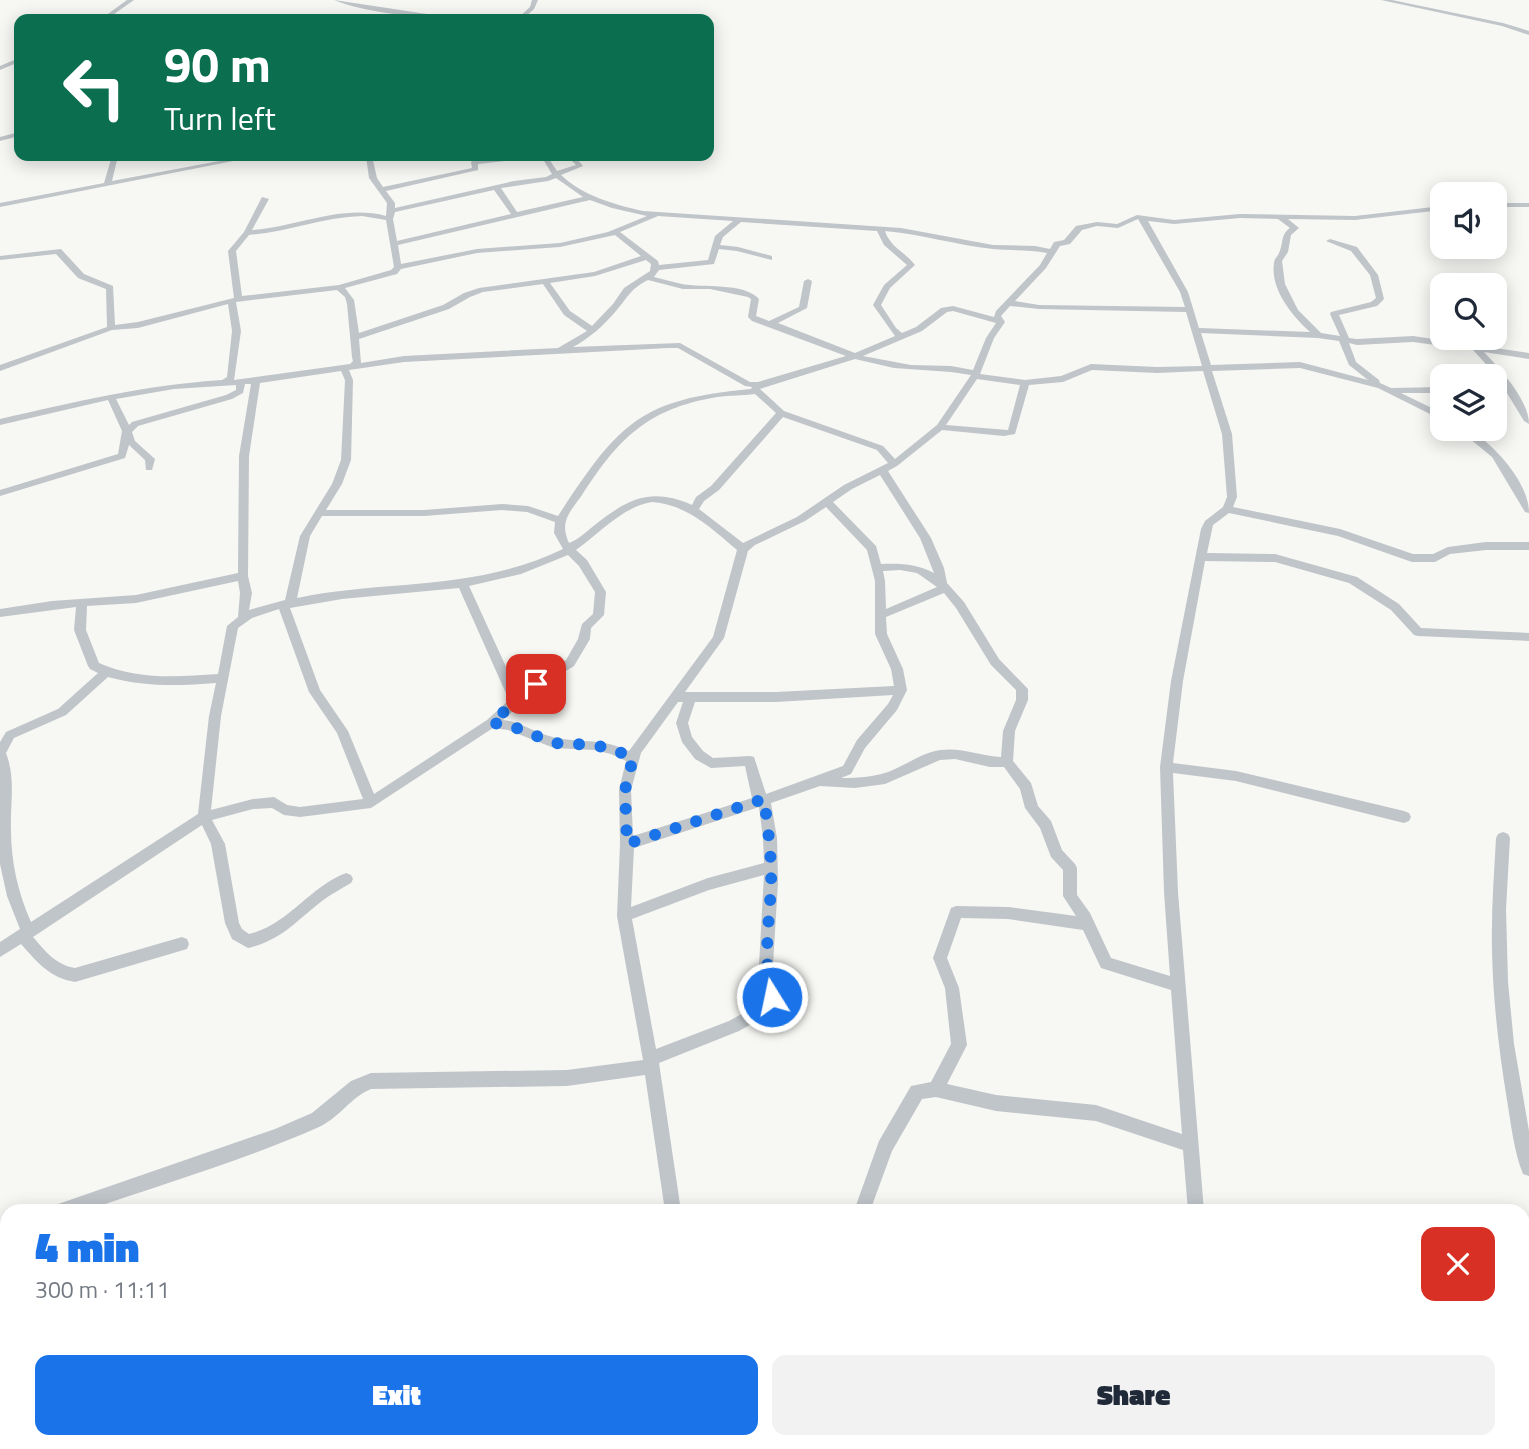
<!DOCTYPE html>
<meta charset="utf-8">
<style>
body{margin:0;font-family:"Titillium Web",sans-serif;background:#f2f2f3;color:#1f2937;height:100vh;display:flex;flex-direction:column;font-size:26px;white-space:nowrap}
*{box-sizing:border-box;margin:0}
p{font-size:23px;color:#747a83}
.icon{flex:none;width:38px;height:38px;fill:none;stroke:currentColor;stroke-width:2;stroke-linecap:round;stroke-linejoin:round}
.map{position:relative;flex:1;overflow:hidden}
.sheet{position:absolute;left:0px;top:1204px;width:1530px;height:245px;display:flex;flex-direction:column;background:#fff;border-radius:21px 21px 0 0;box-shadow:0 4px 18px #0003}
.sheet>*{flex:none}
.banner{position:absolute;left:14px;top:14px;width:700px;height:147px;border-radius:14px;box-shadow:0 4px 18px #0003;background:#0b6e4f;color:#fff;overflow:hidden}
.controls{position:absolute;left:1430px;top:182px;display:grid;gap:14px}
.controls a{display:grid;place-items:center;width:77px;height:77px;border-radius:14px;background:#fff;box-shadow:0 4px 18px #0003;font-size:35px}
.pin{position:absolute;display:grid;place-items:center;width:60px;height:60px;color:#fff;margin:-30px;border-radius:14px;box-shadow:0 4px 10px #0006}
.me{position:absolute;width:77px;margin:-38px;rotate:350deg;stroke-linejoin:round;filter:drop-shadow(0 0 5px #0008)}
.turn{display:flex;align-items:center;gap:24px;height:147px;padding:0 35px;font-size:32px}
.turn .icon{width:91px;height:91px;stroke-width:2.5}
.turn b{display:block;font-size:49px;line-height:60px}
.round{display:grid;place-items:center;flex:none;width:74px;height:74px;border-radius:14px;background:#f2f2f3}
.head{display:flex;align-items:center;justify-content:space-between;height:119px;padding:0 35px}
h1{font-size:42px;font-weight:800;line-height:52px;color:#1a73e8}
.button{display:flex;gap:14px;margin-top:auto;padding:14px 35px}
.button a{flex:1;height:80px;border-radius:14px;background:#1a73e8;color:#fff;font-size:28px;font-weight:800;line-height:80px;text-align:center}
.button a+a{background:#f2f2f3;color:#1f2937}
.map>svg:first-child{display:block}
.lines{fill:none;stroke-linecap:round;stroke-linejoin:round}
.street{fill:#c0c5c9;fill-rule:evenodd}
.route{stroke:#1a73e8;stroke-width:12;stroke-dasharray:0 21.6}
</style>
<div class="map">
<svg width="1529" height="1449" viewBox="0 0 1529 1449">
<rect width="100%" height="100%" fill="#f7f7f4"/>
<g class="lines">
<g class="street">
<polygon points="127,0 134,0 107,19 101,19"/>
<path d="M334,0L460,19C430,20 361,12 334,0Z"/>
<polygon points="532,0 538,0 534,9 523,19 517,19 530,7"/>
<polygon points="1381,0 1392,0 1503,23 1529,31 1529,35 1502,26"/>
<polygon points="19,58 19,62 0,70 0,66"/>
<polygon points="19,132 19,136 0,141 0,137"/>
<polygon points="112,156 118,156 112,181 246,156 258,156 0,207 0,203 104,183"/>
<path d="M366,156H372L377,178L383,187L472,168L471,162L474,160L514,156H535L532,158L478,164V170L386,191L395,203V208L514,181L546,177L552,174L541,156H547L557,171L576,165L572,161L553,156C566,155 575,155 583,166L561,175C583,196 613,204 643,211L901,228L993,245L1035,246L1050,249L1054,242L1064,240L1076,226L1097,222L1117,224L1137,215L1174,220L1240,214L1355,216L1442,206V210L1355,220L1288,219L1299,228L1291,235L1288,252L1282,261L1285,284L1298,310L1321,333L1340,336L1330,314L1331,312L1371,302L1376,298L1370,275L1351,251L1326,241L1330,239L1357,247L1378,275L1384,299L1377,306L1339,315L1349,338L1357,339L1413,336L1529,353V359L1484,352C1500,369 1529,400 1529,424L1524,421L1496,375L1473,350L1413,342L1357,345L1349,343L1356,362L1379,380L1380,383L1391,388L1442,387V393H1401L1442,413V420L1378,388L1300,368L1212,371L1232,434L1237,497L1233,507L1340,529L1413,554H1433L1448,547L1486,542H1529V550H1486L1450,554L1435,562H1412L1338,536L1229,513L1213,525L1207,553L1275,554L1357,577L1399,604L1421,628L1529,633V641L1418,636L1414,635L1391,610L1349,583L1275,562L1205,561L1183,681L1173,763L1236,771L1404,811L1409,813L1411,817L1409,821L1404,823L1236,781L1173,773L1178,892L1204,1211H1188L1183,1150L1096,1121L996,1111L936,1097L922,1099L892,1151L870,1211H854L879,1141L911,1086L931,1082L951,1044L945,988L933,958L951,908L956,906L1008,907L1076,916L1063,896V870L1051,857L1040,828L1025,808L1020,789L1004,767H990L955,759L940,760L885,784L855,788L820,786L771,803L777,838L778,882L773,965L779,997L773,1012L739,1031L659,1063L681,1211H665L645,1075L567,1086L371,1089C351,1097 339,1118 319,1127C244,1160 163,1184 85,1211H53L55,1205L61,1203L275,1129L312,1113L351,1081L371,1073L567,1070L643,1060L617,916L620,844L619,790L626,761L611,754L594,750L554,748L508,730L493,728L371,808L300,817L284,815L272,808L253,809L212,820L225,844L239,923L242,929L249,934C288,925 309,887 346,873L351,875L353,879L351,883C341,889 331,894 322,901C296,921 282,940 248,948L232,939L225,923L211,844L202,825L33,937C45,951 56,965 75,968L182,937L187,939L189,944L187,949L75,982C50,978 37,962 21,944L0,957V942L20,929L7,896L0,864V742L6,732L58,709L98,673L90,669L88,666L74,630L76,607L0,617V609L52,601L136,595L238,573L239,456L251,384H245L243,393L232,399L138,426L132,432L135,441L155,459L152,470H146L145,460L129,445L125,458L0,496V490L118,454L122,431L108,400L0,425V419C74,402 145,385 222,380L227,377L232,331L228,304L138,328L112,330L0,371V365L107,327L106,289L78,278L56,254L0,260V256L61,249L84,274L113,286L115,325L138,322L234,298L228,251L244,232L262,197L269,199L252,230C298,227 341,204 386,216L387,203L369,178ZM556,178L583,197L517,212L501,188L548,181ZM494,190L511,214L397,241L393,219L395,212ZM590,200L612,208L647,216L608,232L560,243L477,249L401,264L398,245ZM362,216L386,220L394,267L391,270L339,285L242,296L236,251L249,235C288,232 323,217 362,216ZM658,216L733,221L715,236L708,260L659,265L658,261L620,232ZM1240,218L1278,219L1290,228C1280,235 1284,243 1279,253C1277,258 1275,257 1274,263C1270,289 1292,316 1310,332L1199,328L1188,292L1148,221L1174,224ZM1138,219L1180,292L1185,307L1039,305L1015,301L1046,268L1060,246L1070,244L1082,230L1097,226L1118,228ZM741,222L877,231L884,245L907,265L884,285L873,305L895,336L855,353L778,323L807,308L812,281L808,279L804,281L799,307L769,321L756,316L759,299C744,282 702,288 682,284C672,282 663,279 654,277L659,270L714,264L719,249L737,251L772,260V256L738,247L720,245L723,237ZM885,231C921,234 956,245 993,249C1011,251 1029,249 1047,253L1040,265L996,311L994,317L953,306L941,308L916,327L902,333L896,328L881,305L890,288L915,265C905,252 890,247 885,231ZM615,235L641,256L594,272L479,288L464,293L443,305L359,333L354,300L345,288L397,274L401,269L477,253L560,247ZM646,260L651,264L650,271L624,288L613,304L592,326L570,311L550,283L595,276ZM648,280L683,289H710L748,297L751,299L748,317L752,321L846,356L758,382H750L680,343L573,347C590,338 604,325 616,311C629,296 629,290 648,280ZM543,284L564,315L587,331L558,348L404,356L361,363L359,339L449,309L470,297L483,292ZM337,290L345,297L347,304L352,357L353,361L350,364L234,380L241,331L236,302ZM1010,306L1039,309L1186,312L1202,366L1157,367L1091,364L1061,376L1025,380L980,374L994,338L1005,322L1001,316ZM953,311L996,323L986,338L973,370L951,366L911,365L863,356L922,331L947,312ZM1201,333L1318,338L1339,341L1349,365L1368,380L1300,362L1211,365ZM668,348H678L745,386L752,387L751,389C638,399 618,425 558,516L528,506L502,504L424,510H326L342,484L351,460L353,380L349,370L404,362ZM855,359L894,368L951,372L971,375L937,425L895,459L883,446L784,411L760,389ZM1092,370L1157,373L1203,371L1222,434L1227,497L1223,507L1205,521L1201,529L1171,681L1160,767L1164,892L1170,976L1111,958L1090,913L1077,895V868L1075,864L1062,850L1051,821L1038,806L1031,783L1013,761L1015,731L1028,700V689L999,659L964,602L947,583L944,568L931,538L888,471L897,466L942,430L1004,436L1015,434L1029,385L1063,382ZM341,371L345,380L341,460L332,484L300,536L285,600L249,610L252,593L248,576L249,456L260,383ZM977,379L1020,385L1008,430L946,425ZM236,385V390L226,395L132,422L129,425L116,399L174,389ZM755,394L776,413L711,486L696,497L692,505C651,487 628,499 596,524C587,531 578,540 569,543C559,522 570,512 582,495C619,438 647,409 717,397C730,395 743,396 755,394ZM783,417L877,450L888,463L844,485L797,517L743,543L699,509L704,501L719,490ZM880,475L920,538L934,573C917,564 901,563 881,564L876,546L833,502L852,489ZM652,502C688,505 711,528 737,550L713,637L629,751C602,738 584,743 557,738C538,735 522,722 503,720L540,687L574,666L590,639L591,628L604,615L606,592L587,560L576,550C600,533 622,507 652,502ZM826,507L867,550L875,581V634L891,669L894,686L776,692H685L724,638L748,551L755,545L805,521ZM502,510L527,512L555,522L554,533L563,549C474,592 390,579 297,598L310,536L322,516H424ZM568,555L579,566L595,592L593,614L582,624L578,639L566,660L532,681L518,693L469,586L521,574ZM900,570L917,573L937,587L886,609L885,581L883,571ZM238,581L240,593L238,617L227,626L218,674C177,677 137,680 99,663L86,630L87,606L136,603ZM459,588L509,700L487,720L374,794L348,731L320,690L290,608L342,599ZM944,593L956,608L991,665L1016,690V700L1003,731L1001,757C981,756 961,747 941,750C924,752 911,762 895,769C879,777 859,778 841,778L851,774L865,748L897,710L907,690L903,669L887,634L886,617ZM279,609L309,692L337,733L363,799L300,807L287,805L274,797L253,799L211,810L221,716L238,628L252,618ZM108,677C144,687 179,686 216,683L209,716L198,814L31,922C18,893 11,862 11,830C10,804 16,779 6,753L14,738L66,715ZM893,695L888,704L857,740L843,766L766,794L754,757L750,756L713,758L703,751L692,737L688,723L695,702H776ZM678,702H683L676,723L682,742L695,759L711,768L745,766L752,798L633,836L631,790L641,753ZM759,807L763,838L764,863L708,878L631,907L634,848ZM764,875L759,965L765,997L763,1002L729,1021L656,1049L632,919L709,890ZM961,918L1008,919L1083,930L1101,968L1171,990L1182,1134L1096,1105L996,1095L947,1084L967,1045L959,988L947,958Z"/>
<rect x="1494" y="203" width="35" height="4"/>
<path d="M1458,429H1469C1494,445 1529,482 1529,513L1525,512L1492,457Z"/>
<path d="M1503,832L1508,834L1510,838L1506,909L1508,982L1514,1044L1529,1131V1176L1523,1174C1514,1152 1511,1124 1507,1100C1499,1051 1493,1001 1492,951C1491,913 1494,876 1496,838L1498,834Z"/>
<polygon points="7,1281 7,1300 0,1303 0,1284"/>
<polygon points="214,1442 234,1442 233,1449 213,1449"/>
<rect x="630" y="1442" width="20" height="7"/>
<polygon points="887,1442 907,1442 908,1449 888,1449"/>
<polygon points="1179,1442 1199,1442 1198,1449 1178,1449"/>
</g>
</g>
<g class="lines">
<path class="route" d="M536,684L491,723L509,725L554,743L594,745L612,749L633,758L625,790L627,844L764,799C768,828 772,858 771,887C769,925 763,959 772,997"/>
</g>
</svg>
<div class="controls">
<a><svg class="icon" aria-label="sound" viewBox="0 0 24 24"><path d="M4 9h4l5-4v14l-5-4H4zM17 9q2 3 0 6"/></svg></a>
<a><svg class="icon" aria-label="search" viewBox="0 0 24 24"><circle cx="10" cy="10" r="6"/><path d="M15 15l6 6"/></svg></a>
<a><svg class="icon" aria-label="layers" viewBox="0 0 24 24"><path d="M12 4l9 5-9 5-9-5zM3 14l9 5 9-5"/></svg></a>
</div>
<div class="pin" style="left:536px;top:684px;background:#d93025"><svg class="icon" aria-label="arrive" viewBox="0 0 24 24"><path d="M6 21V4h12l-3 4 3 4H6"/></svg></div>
<svg class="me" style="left:772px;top:997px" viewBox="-20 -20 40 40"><circle r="17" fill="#1a73e8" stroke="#fff" stroke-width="3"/><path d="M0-11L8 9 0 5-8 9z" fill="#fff"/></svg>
<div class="banner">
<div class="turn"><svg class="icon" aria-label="left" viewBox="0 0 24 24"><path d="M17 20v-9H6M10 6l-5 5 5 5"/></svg><div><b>90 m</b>Turn left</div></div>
</div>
<section class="sheet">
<div class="head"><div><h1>4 min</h1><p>300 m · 11:11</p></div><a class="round" style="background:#d93025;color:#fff"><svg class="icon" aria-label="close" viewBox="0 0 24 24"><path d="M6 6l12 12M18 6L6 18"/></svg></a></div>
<div class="button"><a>Exit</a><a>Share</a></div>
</section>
</div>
